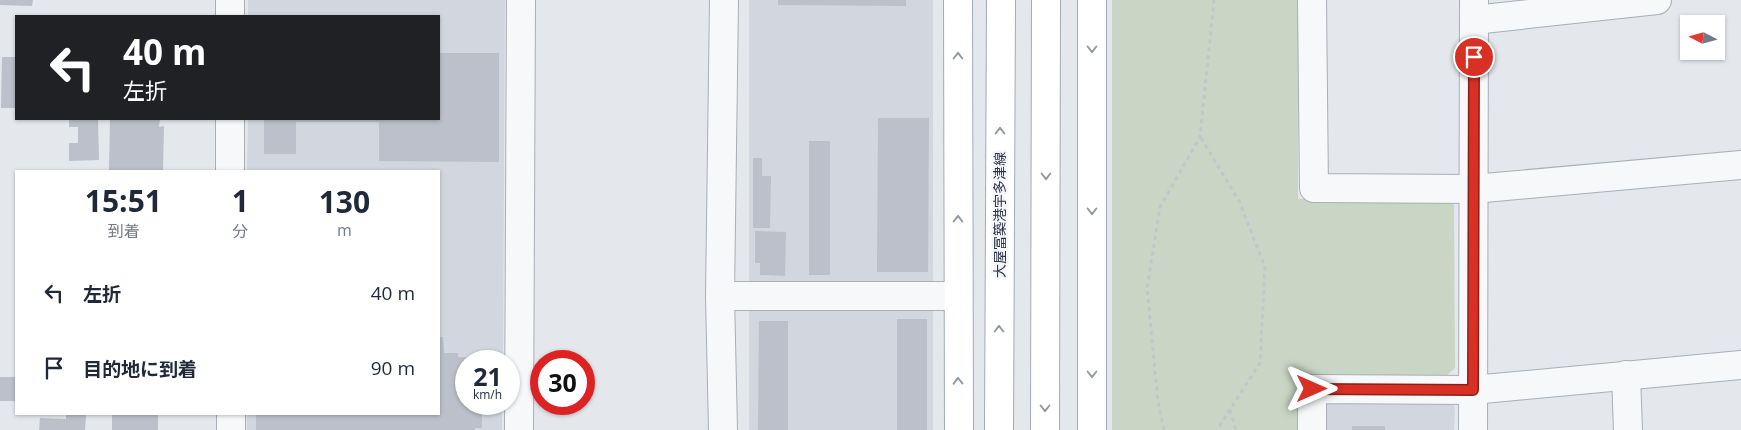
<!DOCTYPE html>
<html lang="ja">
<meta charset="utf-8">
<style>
body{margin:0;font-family:"Open Sans","Noto Sans JP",sans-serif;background:#f6f6f7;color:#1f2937;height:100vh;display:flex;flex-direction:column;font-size:19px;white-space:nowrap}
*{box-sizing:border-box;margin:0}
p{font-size:16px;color:#747a83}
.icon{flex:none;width:28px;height:28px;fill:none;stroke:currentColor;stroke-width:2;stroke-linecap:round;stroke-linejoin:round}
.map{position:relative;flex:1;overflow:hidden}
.sheet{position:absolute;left:15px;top:170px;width:425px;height:245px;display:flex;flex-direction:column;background:#fff;border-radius:0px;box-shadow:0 1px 4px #0004}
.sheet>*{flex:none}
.guide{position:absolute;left:15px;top:15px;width:425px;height:105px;border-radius:0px;box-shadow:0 1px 4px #0004;background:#202124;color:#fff;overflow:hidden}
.needle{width:32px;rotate:276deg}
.controls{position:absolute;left:1680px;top:15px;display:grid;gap:10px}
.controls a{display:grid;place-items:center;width:45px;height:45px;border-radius:0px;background:#fff;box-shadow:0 1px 4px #0004;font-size:25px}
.speed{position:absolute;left:455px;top:350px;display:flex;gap:10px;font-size:25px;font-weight:700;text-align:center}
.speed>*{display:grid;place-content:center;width:65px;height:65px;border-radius:50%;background:#fff;box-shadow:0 1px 4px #0004;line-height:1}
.speed small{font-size:12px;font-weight:400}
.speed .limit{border:8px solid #d22;background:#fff;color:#111}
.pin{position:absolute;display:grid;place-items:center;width:42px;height:42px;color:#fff;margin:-21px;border:2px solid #fff;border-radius:50%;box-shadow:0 1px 5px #0007}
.me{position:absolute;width:55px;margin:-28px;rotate:90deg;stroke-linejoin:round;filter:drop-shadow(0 0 4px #0008)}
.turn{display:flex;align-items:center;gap:18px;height:105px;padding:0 25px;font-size:22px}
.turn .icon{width:65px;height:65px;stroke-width:2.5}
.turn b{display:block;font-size:35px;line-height:42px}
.eta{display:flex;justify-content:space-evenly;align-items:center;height:85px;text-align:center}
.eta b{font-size:30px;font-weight:700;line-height:35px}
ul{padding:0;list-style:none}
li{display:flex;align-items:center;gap:15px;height:75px;padding:0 25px}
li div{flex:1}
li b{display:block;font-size:19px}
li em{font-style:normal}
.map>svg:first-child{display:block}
.built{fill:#d2d6de}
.green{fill:#c9d6c5}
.building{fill:#bbc0ca}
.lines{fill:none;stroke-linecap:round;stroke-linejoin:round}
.minor-casing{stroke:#a9aeb7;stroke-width:30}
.major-casing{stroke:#a3abb8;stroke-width:30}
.path{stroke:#c2c5cb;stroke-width:3;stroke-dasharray:4 4;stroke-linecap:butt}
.minor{stroke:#f7f8fa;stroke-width:28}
.major{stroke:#fff;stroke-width:28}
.oneway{stroke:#959aa2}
.route-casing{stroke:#8d1f18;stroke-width:12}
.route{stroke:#d93025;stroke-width:9}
.labels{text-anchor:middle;stroke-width:5;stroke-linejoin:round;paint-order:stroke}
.street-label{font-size:14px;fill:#2b3445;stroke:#f4f6f9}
</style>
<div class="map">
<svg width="1741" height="430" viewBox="0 0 1741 430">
<rect width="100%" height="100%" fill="#e4e7ec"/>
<g class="built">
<polygon points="248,0 505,0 503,361 466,361 466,404 502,404 502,430 247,430 247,414 439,414 439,171 247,171 248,119 439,119 439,16 248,16"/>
<rect x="749" y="0" width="184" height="430"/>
<polygon points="1332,399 1448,399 1455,407 1454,430 1323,430 1323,408"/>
</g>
<polygon class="green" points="1112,0 1298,0 1298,199 1446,199 1454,205 1455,368 1446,376 1300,378 1300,430 1112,430"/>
<g class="building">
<polygon points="0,0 33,0 32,6 0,5"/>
<polygon points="778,0 906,0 906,6 778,5"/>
<polygon points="439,53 499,53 499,162 379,161 379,122 296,122 296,154 264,154 264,119 439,119"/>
<polygon points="2,57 16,57 16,108 1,108"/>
<polygon points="878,118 929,118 928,272 877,272"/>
<polygon points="69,119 98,119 99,160 69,161 69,143 78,143 78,127 69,127"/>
<polygon points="110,119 160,119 159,127 164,126 163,171 109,171"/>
<rect x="809" y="141" width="21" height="134"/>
<polygon points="753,158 762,158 762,176 771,176 770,228 753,228"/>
<polygon points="755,231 786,232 785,276 760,275 760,263 755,263"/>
<rect x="897" y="319" width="30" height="111"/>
<polygon points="759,321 788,321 788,430 758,430"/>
<polygon points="439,337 443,337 444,353 458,353 458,357 476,358 476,361 466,361 466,404 482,404 482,428 475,428 475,430 256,430 256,414 439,414"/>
<rect x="0" y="377" width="16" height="24"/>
<polygon points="66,414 86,414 85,430 39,430 40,418 66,419"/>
<rect x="112" y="414" width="46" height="16"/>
<rect x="1352" y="426" width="33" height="4"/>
</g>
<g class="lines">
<defs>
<g id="minor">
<polyline points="230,0 230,16"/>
<polyline points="1312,0 1314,188 1473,189 1741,165"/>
<polyline points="1474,20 1657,0"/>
<polyline points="230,119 230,171"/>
<polyline points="720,296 958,296"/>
<polyline points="1626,375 1628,430"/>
<polyline points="231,414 231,430"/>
<polyline points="519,430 521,0"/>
<polyline points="723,430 720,296 724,0"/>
<polyline points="1312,430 1312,389 1473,390 1741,365"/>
<polyline points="1473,430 1474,0"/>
</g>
<g id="major">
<polyline points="958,0 959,430"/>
<polyline points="1092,0 1092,430"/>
<polyline points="999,430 1001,0"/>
<polyline points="1045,430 1046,0"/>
</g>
</defs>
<use href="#minor" class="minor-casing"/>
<use href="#major" class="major-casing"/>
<g class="path">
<polyline points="1201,138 1239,201 1265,267 1260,363 1217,430"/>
<polyline points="1230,410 1236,430"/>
<polyline points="1164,430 1158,402 1147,288 1160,207 1200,137 1214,0"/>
</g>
<use href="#minor" class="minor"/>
<use href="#major" class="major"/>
</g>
<defs><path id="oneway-chevron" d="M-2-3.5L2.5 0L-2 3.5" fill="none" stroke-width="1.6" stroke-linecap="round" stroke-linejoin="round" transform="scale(1.25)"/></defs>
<g class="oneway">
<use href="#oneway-chevron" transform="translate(1092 49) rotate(90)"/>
<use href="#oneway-chevron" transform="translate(958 56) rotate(-90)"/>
<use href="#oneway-chevron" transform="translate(1000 131) rotate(-90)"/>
<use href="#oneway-chevron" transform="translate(1046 176) rotate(90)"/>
<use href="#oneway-chevron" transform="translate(1092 211) rotate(90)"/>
<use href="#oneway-chevron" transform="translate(958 219) rotate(-90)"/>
<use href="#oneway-chevron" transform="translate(999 329) rotate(-90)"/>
<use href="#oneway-chevron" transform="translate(1092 374) rotate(90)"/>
<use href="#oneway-chevron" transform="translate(958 381) rotate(-91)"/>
<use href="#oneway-chevron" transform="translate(1045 408) rotate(90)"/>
</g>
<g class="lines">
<defs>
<polyline id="route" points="1312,389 1473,390 1474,57"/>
</defs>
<use href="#route" class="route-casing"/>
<use href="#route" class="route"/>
</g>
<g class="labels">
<g class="street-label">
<text transform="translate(1000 215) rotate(-90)" y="5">大屋冨築港宇多津線</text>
</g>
</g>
</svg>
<div class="controls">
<a><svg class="needle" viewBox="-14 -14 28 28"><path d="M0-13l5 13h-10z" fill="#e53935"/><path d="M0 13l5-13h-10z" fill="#747a83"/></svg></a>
</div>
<div class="speed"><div>21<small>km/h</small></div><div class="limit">30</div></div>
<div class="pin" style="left:1474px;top:57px;background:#d93025"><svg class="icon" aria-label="arrive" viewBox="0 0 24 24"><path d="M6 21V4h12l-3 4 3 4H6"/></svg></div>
<svg class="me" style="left:1312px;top:389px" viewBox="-20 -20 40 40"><path d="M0-17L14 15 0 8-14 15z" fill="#d93025" stroke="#fff" stroke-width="4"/></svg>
<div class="guide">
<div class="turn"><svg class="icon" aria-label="left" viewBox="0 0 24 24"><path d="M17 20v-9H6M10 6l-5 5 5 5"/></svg><div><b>40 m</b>左折</div></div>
</div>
<section class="sheet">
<div class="eta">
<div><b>15:51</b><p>到着</p></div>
<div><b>1</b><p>分</p></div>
<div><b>130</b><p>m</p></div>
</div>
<ul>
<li><svg class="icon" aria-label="left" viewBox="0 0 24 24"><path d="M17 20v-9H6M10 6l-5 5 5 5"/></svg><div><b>左折</b></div><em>40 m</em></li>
<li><svg class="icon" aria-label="arrive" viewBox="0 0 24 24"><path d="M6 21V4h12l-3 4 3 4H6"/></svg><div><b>目的地に到着</b></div><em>90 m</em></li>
</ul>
</section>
</div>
